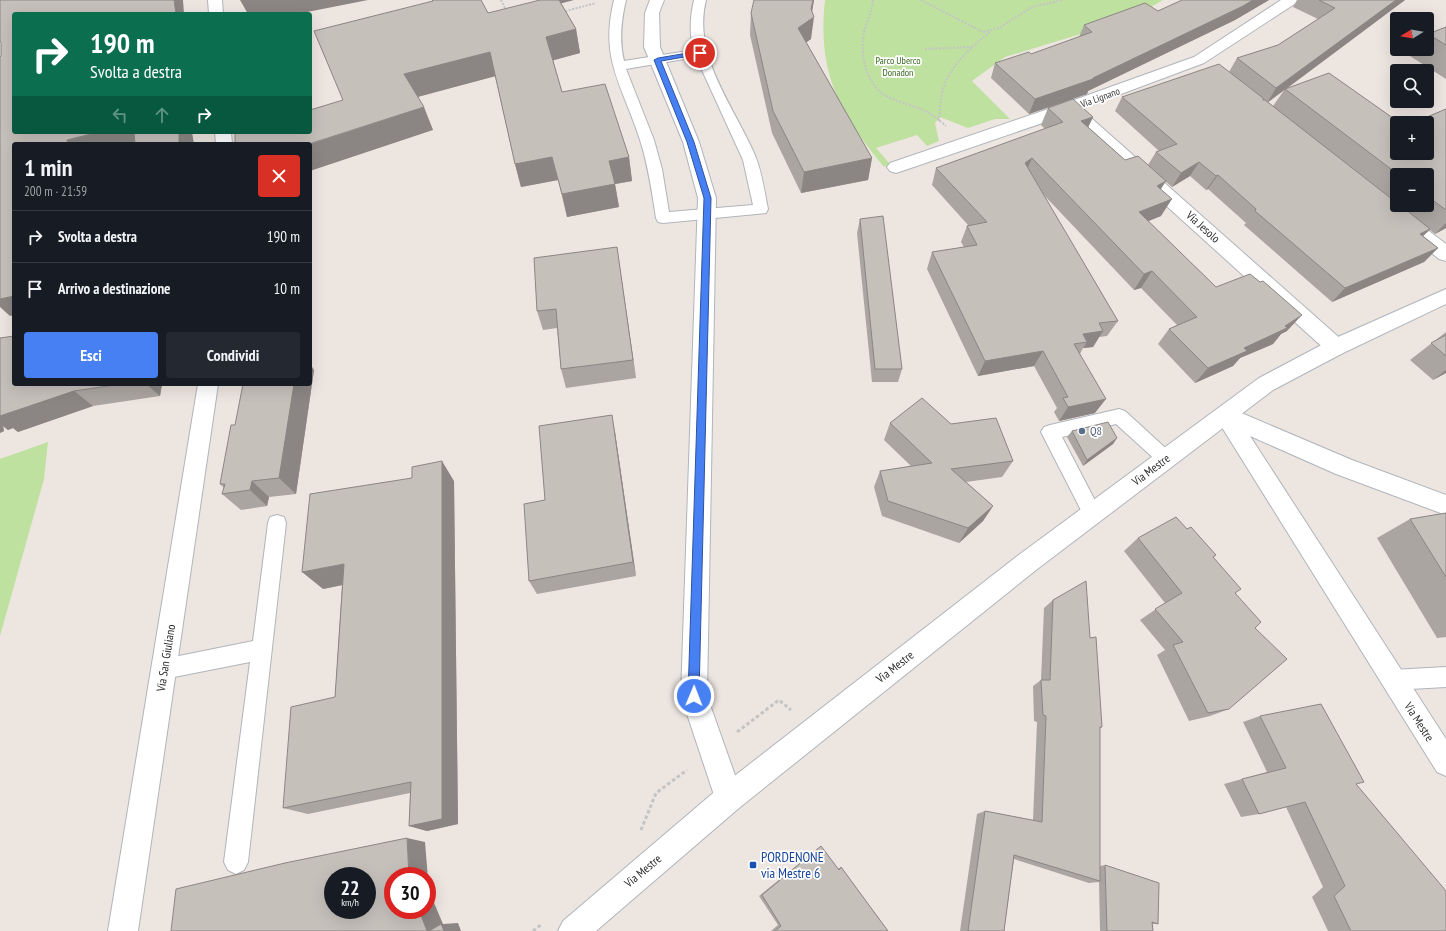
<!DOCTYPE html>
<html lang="it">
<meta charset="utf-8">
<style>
body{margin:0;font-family:"PT Sans Narrow",sans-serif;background:#242831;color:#f1f3f6;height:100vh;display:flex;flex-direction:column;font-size:15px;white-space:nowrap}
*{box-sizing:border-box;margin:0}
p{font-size:13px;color:#9ea1a6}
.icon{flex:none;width:22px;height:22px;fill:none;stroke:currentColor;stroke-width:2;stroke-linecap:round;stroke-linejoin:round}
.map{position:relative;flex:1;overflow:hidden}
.panel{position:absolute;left:12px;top:142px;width:300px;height:244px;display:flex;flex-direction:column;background:#171b24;border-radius:4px;box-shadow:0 4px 16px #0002}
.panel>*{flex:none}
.top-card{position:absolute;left:12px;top:12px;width:300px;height:122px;border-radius:4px;box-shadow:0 4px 16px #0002;background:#0b6e4f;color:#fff;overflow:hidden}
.needle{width:26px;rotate:259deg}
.tools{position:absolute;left:1390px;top:12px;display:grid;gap:8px}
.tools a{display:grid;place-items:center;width:44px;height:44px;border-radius:4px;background:#171b24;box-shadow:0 4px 16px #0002;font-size:20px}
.speed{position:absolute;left:324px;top:867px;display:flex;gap:8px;font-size:20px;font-weight:700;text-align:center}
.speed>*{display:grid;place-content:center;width:52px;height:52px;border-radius:50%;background:#171b24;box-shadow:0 4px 16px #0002;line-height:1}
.speed small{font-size:10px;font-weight:400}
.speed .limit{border:6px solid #d22;background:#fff;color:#111}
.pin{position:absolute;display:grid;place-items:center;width:34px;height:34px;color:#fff;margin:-17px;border:2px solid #fff;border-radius:50%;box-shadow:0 1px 4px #0007}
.me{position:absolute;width:44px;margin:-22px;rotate:1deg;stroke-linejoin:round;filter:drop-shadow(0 0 3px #0008)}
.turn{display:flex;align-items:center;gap:14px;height:84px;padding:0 12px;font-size:18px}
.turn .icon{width:52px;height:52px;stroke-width:2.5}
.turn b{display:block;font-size:28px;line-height:34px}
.lanes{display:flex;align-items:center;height:38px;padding:0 12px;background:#0003;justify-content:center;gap:20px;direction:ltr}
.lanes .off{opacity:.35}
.round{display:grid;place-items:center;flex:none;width:42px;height:42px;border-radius:4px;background:#242831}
.overview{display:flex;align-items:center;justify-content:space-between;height:68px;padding:0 12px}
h1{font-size:24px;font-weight:800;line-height:30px}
.cta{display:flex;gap:8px;margin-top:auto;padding:8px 12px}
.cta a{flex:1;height:46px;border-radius:4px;background:#4780f3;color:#fff;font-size:16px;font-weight:800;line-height:46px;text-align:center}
.cta a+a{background:#242831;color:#f1f3f6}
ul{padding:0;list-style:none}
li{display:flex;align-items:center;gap:12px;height:52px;padding:0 12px;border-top:1px solid #363941}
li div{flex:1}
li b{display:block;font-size:15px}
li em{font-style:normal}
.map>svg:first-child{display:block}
.green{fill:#bfe19f}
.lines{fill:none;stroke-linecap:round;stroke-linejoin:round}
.lane-casing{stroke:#b0b4bc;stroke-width:2}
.street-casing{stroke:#b0b4bc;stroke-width:2}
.secondary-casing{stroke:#b0b4bc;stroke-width:2}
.path-far1{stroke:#c4c4c4;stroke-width:2;stroke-dasharray:2 1.5;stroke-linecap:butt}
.path{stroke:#c4c4c4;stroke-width:3;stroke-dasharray:3.5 2.5;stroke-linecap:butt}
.lane{fill:#fff;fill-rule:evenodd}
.street{fill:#fff;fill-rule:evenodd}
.secondary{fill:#fff;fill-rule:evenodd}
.wall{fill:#aaa5a1;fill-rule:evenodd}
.shaded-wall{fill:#8b8683}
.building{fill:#c6c0bb;stroke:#8b8683;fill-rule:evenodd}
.route{fill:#4780f3;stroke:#2e539e}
.service-dot{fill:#5c6f8a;stroke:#fff;stroke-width:1.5}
.transit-dot{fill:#1a4fb4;stroke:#fff;stroke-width:1.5}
.labels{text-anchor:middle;stroke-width:3.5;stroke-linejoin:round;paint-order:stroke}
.far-park-label{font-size:10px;fill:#38681e;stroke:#fff}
.far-street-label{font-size:10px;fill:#2c2c2c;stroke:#fff}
.street-label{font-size:12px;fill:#2c2c2c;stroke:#fff}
.service-label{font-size:12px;fill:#4e5e75;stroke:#fff;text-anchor:start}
.near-transit-label{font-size:14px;fill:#164399;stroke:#fff;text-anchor:start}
</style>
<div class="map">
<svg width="1446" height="931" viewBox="0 0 1446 931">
<rect width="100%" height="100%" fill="#ede5e0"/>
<g class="green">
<path d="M825,0H1163L1130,19L1005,57L972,81L1010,119H995L968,128L940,117L935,123L939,141L927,146L917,135L876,148L890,164L884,167C839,112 817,73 825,0Z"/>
<polygon points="48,442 44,479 0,636 0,459"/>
</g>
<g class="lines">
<defs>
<g id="lane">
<path d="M614,0H626C621,21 619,40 624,61L694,50C689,34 690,17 694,0H706C692,55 733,105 754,153C762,171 764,190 768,209L766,213L663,223L658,222L656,218C652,192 648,165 640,140C623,86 599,60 614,0ZM696,57L743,160L753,205L669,212L662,169L654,140L626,69Z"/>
<polygon points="1119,409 1125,411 1172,454 1175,459 1172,464 1166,467 1160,464 1116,424 1062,437 1102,514 1100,520 1093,522 1086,520 1041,432 1044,427 1050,425"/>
<polygon points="277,515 284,517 286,523 248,862 244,870 236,874 228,870 224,862 250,662 164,679 157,676 154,669 157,662 164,659 253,641 268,523 270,517"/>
<polygon points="1446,667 1446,687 1392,690 1385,687 1382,680 1385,673 1392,670"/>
</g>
<g id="street">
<polygon points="650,0 664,0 659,13 660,47 699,142 716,198 707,696 743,798 739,808 729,812 719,808 715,798 681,696 698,198 683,142 644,47 645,13"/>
<polygon points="1281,0 1298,0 1296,3 1204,63 1081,109 1343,341 1346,347 1343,353 1336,355 1329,353 1066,115 902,171 896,173 890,171 887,167 890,163 1063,104 1194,57"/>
<polygon points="1415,224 1421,225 1446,244 1446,261 1439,259 1409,235 1406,230 1409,225"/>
<polygon points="1225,406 1352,460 1446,495 1446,515 1336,474 1250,436 1446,739 1446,776 1437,772 1218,421 1214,415 1218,409"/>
</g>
<g id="secondary">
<polygon points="208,0 222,0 223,14 209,14"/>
<polygon points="215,132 231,132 232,144 216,144"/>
<polygon points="1446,289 1446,304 1343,353 1273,390 1036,570 739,808 596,931 558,931 563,921 719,788 1020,554 1259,378 1329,341"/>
<polygon points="198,384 218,384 138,931 108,931"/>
</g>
</defs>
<use href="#lane" class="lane-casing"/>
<use href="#street" class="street-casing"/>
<use href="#secondary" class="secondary-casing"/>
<g class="path-far1">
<polyline points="501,0 506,10"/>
<path d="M873,0C872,14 864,25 863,39C861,58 867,85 886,96C898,102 911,105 923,110C932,114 939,120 946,126"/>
<polyline points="921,0 983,32 999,28 1032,7 1063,0"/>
<polyline points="562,12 596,3"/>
<polyline points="925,49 972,47"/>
<path d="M939,121C940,112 940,102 942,93C948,67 970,48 990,32"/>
</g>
<g class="path">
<polyline points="737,732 779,700 791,710"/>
<polyline points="641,830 656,793 687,770"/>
<polyline points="533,931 542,924"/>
</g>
<use href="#lane" class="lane"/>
<use href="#street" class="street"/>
<use href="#secondary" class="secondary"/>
</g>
<g class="wall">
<polygon points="814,0 812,11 811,39 806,42 872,158 868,180 801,193 772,133 750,35 751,13"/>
<polygon points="1182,0 1269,0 1235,20 1088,91 1087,94 1029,114 991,78 995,63 1031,54 1079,37 1084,25 1158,11"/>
<path d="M1297,0H1405L1286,89L1397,153L1415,122L1446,109V228L1435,234L1430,230L1423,236L1438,248L1424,262L1332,302L1244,225L1246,223L1208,189L1206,190L1190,176L1172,187L1165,181L1161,189V216L1148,221L1216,287L1287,331L1281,334L1273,344L1240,358L1233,366L1195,383L1158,344L1169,329L1177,325L1141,288L1134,290L1042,193L1118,321L1107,336L1099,337L1093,347L1083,348L1080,354L1095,413L1059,421L1054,412L1057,408L1034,366L978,376L927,269L932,252L964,247L961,242L967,226L968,225L932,185L936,168L1045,129L1041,125L1048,108L1093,117L1088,127L1125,160L1148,165L1156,152L1159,151L1115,111L1122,97L1229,72L1237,58L1278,45L1318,19L1293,7ZM1285,89L1273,106L1268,102L1281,92ZM1397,175H1427V205H1397Z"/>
<polygon points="433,1 488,13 561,3 576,29 580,53 553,60 562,92 629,157 632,181 615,184 619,207 567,217 558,180 521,187 515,164 495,76 418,97 433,130 343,100"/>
<polygon points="1446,27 1446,79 1410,56 1416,49 1427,49 1427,35 1428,34"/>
<polygon points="860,219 902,369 898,382 872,382 857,233"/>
<polygon points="617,247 636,378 566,388 561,369 557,328 543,330 537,311"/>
<polygon points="1446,332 1446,373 1433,380 1410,360"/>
<polygon points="310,364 314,370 296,494 269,497 267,506 241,510 222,494 224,488 220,484 235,425 310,384"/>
<polygon points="14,384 162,384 160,396 93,406 18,432 13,428 8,430 3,426 4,431 0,433"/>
<polygon points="890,423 951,424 1013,461 1002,477 966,482 993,506 983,521 959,543 882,516 874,487 880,471 911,466 884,440"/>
<polygon points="1072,431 1117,438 1113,444 1083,466 1067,437"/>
<polygon points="615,432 636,576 537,594 529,581 545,500"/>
<polygon points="454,481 458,824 427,831 409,826 410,793 308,814 283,808 335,697 342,585 323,589"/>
<polygon points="1446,513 1446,637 1437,638 1377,538 1410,519"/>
<polygon points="1138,538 1213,557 1235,593 1229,709 1210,716 1189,721 1157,655 1165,650 1140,620 1165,603 1124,551"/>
<polygon points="1053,600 1090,638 1102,727 1100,728 1100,866 1105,865 1158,924 1153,924 1153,931 1100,931 1099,882 1089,883 1014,859 1004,931 960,931 977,814 985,811 1033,820 1037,722 1034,721 1033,686 1041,680 1044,608"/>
<polygon points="1260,716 1356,784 1446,931 1328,931 1312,897 1323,887 1286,807 1259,814 1241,817 1224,784 1267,772 1243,722"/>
<polygon points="821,846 838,869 841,867 888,931 771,931 778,925 759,896"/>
</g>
<g class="shaded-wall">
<polygon points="174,0 183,0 184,14 176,14"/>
<polygon points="240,0 368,0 297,14 248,14"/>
<polygon points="543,0 574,0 544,8"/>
<polygon points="813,0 814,0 811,18 814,17 811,39 796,50 798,28"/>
<polygon points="1253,0 1269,0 1235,20 1088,91 1087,94 1029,114 1035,99 1093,78"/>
<polygon points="1396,0 1405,0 1267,103 1276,88"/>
<polygon points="576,29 580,53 551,61 546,37"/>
<polygon points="490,52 496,76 413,98 404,74"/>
<polygon points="424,107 433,130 310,171 310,144"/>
<polygon points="1093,117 1085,134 1081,121"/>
<polygon points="99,132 140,132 146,140 132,144 68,144 67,140"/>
<polygon points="179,132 192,132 194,144 179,144"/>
<polygon points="552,157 558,180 521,187 515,164"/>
<polygon points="629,157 632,181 615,184 619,207 567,217 562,194 609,161"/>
<polygon points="872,158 868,180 801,193 804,172"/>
<polygon points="1032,158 1025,175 1025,163"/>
<polygon points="1199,162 1190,176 1172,187 1181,173"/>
<polygon points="1218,175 1208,189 1206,190 1216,176"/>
<polygon points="1166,181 1155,198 1157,186"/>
<polygon points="1172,199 1161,216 1129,229 1139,212"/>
<polygon points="1446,223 1446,228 1435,234"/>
<polygon points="1430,229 1416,243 1420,234"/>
<polygon points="617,247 620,268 636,378 633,360"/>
<polygon points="1438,248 1424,262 1332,302 1345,288"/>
<polygon points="1152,271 1141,288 1134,290 1144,274"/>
<polygon points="14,296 14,315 10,316 0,307 0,299"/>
<polygon points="1302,315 1287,331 1281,334 1273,344 1240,358 1233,366 1195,383 1208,368 1244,348 1285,326"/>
<polygon points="1103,331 1093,347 1083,348 1087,342 1083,334"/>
<polygon points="1043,351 1034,366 978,376 985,361"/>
<polygon points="310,364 314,370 296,494 279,478 294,384 310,384"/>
<polygon points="1446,370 1446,373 1433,380"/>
<polygon points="146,384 162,384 160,396"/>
<polygon points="74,391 93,406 18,432 13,428 8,430 3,426 4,431 0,433 0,414"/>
<polygon points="1106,399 1095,413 1059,421 1068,407"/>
<polygon points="612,415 615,432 636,576 633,562"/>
<polygon points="1117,438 1113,444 1083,466 1087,460"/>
<polygon points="442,461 454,481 458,824 427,831 409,826"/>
<polygon points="252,481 269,497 267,506 250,490"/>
<polygon points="993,506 983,521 959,543 968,528"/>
<polygon points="344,564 362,581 323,589 302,572"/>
<polygon points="407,838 425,842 429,891 443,924 458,923 461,931 427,931 419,910 427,910 427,876 409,876"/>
</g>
<g class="building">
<polygon points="0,0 174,0 176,14 14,14 14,132 99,132 67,140 68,144 14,144 14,296 0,299 0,57 1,56 1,42 0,41"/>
<polygon points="432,0 481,0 488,13 540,0 559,0 576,29 546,37 562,92 605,84 629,157 609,161 615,184 562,194 552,157 515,164 490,52 404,74 424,107 309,144 235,144 235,132 310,132 310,110 343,100 314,31 433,1"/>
<polygon points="754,0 813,0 811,9 814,17 798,28 872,158 804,172 773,111 751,13"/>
<polygon points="1182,0 1253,0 1243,6 1093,78 1093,79 1035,99 995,63 1029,52 1031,54 1092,32 1084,25 1145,3 1158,11"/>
<polygon points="1319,0 1396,0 1276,88 1237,58 1278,45 1335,8"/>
<polygon points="1446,27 1446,45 1428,34"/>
<polygon points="1219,64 1263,98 1263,100 1265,100 1397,203 1397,205 1400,205 1430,229 1420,234 1438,248 1345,288 1255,211 1256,209 1218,175 1216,176 1199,162 1181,173 1156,152 1177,144 1122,97"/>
<polygon points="1329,73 1400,123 1397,123 1397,153 1427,153 1427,123 1409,123 1413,121 1415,122 1446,109 1446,210 1427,196 1427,175 1399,175 1285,89"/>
<polygon points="1073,99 1093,117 1081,121 1125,160 1138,156 1166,181 1157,186 1172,199 1139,212 1216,287 1250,274 1260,282 1263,281 1302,315 1285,326 1287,328 1244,348 1247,351 1208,368 1169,329 1197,317 1152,271 1144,274 1032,158 1025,163 1118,321 1099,323 1103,331 1083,334 1087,342 1074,344 1106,399 1068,407 1063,398 1068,397 1043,351 985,361 932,252 977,245 967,226 987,222 936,168 1063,122 1048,108"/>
<polygon points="134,132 179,132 179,144 135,144"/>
<polygon points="883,216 902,369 875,369 860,219"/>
<polygon points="617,247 633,360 561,369 556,309 537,311 534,258"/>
<polygon points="1446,335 1446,356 1431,343"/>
<polygon points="14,336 14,384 121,384 74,391 0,416 0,338"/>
<polygon points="243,384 294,384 279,478 252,481 250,490 222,494 225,484 220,484 231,425 235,425"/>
<polygon points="922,398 951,424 996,418 1013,461 951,469 993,506 968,528 888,501 880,471 932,463 890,423"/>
<polygon points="612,415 633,562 529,581 524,504 545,500 539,426"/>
<polygon points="1108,422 1117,438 1087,460 1072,431"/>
<polygon points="442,461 442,819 409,826 411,782 283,808 291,707 335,697 344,564 302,572 310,494 412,478 412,467"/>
<polygon points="1446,513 1446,577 1410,519"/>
<polygon points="1176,517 1187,529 1191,527 1216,555 1213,557 1241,589 1235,593 1261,622 1255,628 1287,659 1229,709 1208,713 1173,645 1183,642 1155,609 1182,593 1138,538"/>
<polygon points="1086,581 1090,638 1096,637 1102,727 1100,727 1100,881 1014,855 1004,931 968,931 985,811 1042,822 1046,716 1043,715 1041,680 1050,680 1053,600"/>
<polygon points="1321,704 1364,782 1356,784 1446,891 1446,931 1351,931 1334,896 1345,886 1305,802 1259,814 1242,779 1286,768 1260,716"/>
<path d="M407,838L409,876H393V910H419L427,931H171L176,889L285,863ZM333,876H367V910H333Z"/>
<polygon points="821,846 839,870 841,867 888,931 775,931 781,926 762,895"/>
<polygon points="1105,865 1159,883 1158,924 1152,922 1153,931 1107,931"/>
<polygon points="441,924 444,931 429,931"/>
</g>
<polygon class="route" points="700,51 703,53 702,54 661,61 694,142 711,198 699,696 698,700 694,701 690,700 688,696 704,198 687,142 654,60 658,58"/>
<circle class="service-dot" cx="1082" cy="431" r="4"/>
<rect class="transit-dot" x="749" y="861" width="8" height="8" rx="2"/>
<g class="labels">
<g class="far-park-label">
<text x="898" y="64">Parco Uberco<tspan x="898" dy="12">Donadon</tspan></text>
</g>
<g class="far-street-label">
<text transform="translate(1100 97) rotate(-20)" y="4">Via Lignano</text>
</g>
<g class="street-label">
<text transform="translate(1203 227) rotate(42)" y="4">Via Jesolo</text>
<text transform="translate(1151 470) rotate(-37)" y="4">Via Mestre</text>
<text transform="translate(166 658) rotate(-81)" y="4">Via San Giuliano</text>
<text transform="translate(895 667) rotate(-38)" y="4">Via Mestre</text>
<text transform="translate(1419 722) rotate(57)" y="4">Via Mestre</text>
<text transform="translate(643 871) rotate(-40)" y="4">Via Mestre</text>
</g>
<g class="service-label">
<text x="1090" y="435">Q8</text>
</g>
<g class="near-transit-label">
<text x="761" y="862">PORDENONE<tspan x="761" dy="16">via Mestre 6</tspan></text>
</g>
</g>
</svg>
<div class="tools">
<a><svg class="needle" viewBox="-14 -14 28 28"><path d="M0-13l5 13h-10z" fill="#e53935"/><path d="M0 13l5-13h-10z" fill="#9ea1a6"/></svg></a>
<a><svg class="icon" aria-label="search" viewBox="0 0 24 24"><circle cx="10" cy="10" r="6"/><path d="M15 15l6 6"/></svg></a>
<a>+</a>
<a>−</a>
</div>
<div class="speed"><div>22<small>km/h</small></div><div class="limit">30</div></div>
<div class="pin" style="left:700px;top:53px;background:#d93025"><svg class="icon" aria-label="arrive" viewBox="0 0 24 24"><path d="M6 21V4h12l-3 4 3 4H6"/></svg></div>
<svg class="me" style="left:694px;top:696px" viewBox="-20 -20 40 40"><circle r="17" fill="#4780f3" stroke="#fff" stroke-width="3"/><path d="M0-11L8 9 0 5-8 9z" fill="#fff"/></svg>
<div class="top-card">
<div class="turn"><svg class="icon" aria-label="right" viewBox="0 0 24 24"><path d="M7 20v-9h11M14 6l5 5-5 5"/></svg><div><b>190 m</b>Svolta a destra</div></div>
<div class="lanes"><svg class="icon off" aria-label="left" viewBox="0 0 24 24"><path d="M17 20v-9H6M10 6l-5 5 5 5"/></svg><svg class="icon off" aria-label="ahead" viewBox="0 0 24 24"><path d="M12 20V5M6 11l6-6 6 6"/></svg><svg class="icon" aria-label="right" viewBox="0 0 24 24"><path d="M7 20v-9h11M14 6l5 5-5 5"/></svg></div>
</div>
<section class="panel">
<div class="overview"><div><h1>1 min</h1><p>200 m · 21:59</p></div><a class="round" style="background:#d93025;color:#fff"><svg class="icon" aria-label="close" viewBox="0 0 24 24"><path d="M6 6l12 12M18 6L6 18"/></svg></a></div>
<ul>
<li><svg class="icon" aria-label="right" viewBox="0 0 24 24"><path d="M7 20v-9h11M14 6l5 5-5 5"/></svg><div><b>Svolta a destra</b></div><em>190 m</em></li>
<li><svg class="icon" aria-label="arrive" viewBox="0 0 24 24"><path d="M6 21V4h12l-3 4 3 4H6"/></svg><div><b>Arrivo a destinazione</b></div><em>10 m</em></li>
</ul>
<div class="cta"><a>Esci</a><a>Condividi</a></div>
</section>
</div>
